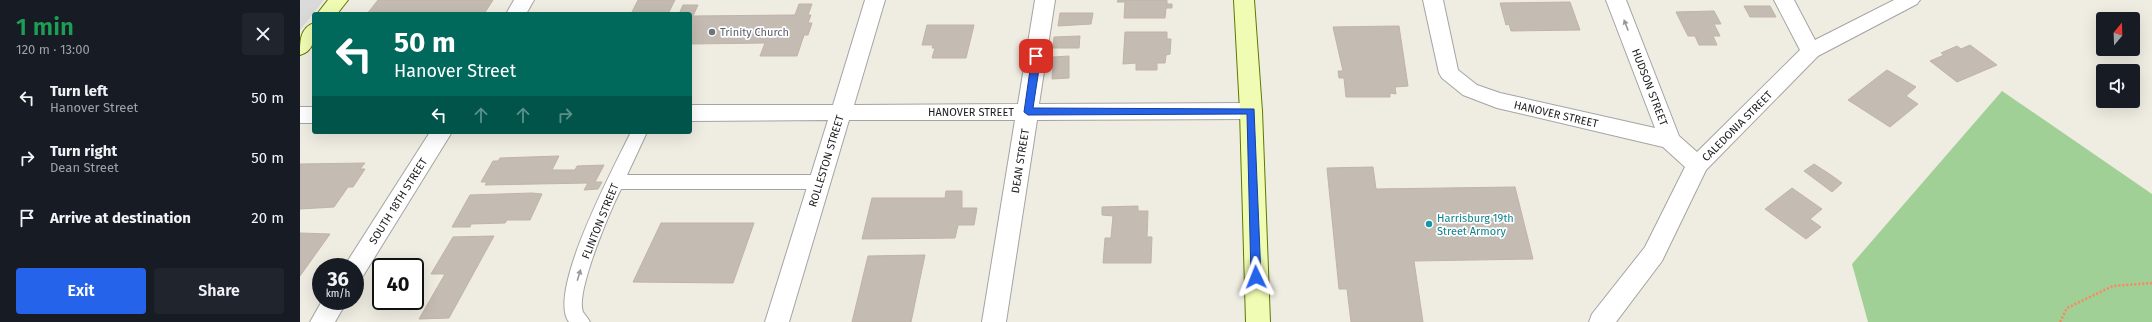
<!DOCTYPE html>
<meta charset="utf-8">
<style>
body{margin:0;font-family:"Fira Sans",sans-serif;background:#20242c;color:#f1f3f6;height:100vh;display:flex;flex-direction:column;font-size:15px;white-space:nowrap}
*{box-sizing:border-box;margin:0}
p{font-size:13px;color:#9ea1a6}
.icon{flex:none;width:22px;height:22px;fill:none;stroke:currentColor;stroke-width:2;stroke-linecap:round;stroke-linejoin:round}
.map{position:relative;flex:1;overflow:hidden}
.panel{display:flex;flex-direction:column;background:#171b24;width:300px}
.panel>*{flex:none}
.hud{position:absolute;left:12px;top:12px;width:380px;height:122px;border-radius:4px;box-shadow:0 4px 16px #0002;background:#00695c;color:#fff;overflow:hidden}
.needle{width:26px;rotate:19deg}
.controls{position:absolute;left:1796px;top:12px;display:grid;gap:8px}
.controls a{display:grid;place-items:center;width:44px;height:44px;border-radius:4px;background:#171b24;box-shadow:0 4px 16px #0002;font-size:20px}
.speed{position:absolute;left:12px;top:258px;display:flex;gap:8px;font-size:20px;font-weight:700;text-align:center}
.speed>*{display:grid;place-content:center;width:52px;height:52px;border-radius:50%;background:#171b24;box-shadow:0 4px 16px #0002;line-height:1}
.speed small{font-size:10px;font-weight:400}
.speed .limit{border:2px solid #111;border-radius:6px;background:#fff;color:#111}
.pin{position:absolute;display:grid;place-items:center;width:34px;height:34px;color:#fff;margin:-17px;border-radius:8px;box-shadow:0 2px 6px #0006}
.me{position:absolute;width:44px;margin:-22px;rotate:358deg;stroke-linejoin:round;filter:drop-shadow(0 0 3px #0008)}
.turn{display:flex;align-items:center;gap:14px;height:84px;padding:0 16px;font-size:18px}
.turn .icon{width:52px;height:52px;stroke-width:2.5}
.turn b{display:block;font-size:28px;line-height:34px}
.lanes{display:flex;align-items:center;height:38px;padding:0 16px;background:#0003;justify-content:center;gap:20px;direction:ltr}
.lanes .off{opacity:.35}
.round{display:grid;place-items:center;flex:none;width:42px;height:42px;border-radius:4px;background:#20242c}
.overview{display:flex;align-items:center;justify-content:space-between;height:68px;padding:0 16px}
h1{font-size:24px;font-weight:600;line-height:30px;color:#1e9e55}
.primary-button{display:flex;gap:8px;margin-top:auto;padding:8px 16px}
.primary-button a{flex:1;height:46px;border-radius:4px;background:#2563eb;color:#fff;font-size:16px;font-weight:600;line-height:46px;text-align:center}
.primary-button a+a{background:#20242c;color:#f1f3f6}
ul{padding:0;list-style:none}
li{display:flex;align-items:center;gap:12px;height:60px;padding:0 16px}
li div{flex:1}
li b{display:block;font-size:15px}
li em{font-style:normal}
main{display:flex;flex:1;min-height:0}
.map>svg:first-child{display:block}
.residential{fill:#dbdada}
.forest{fill:#a0d095}
.building{fill:#c4bbb2;stroke:#c1b4a4}
.lines{fill:none;stroke-linecap:round;stroke-linejoin:round}
.lane-casing{stroke:#a4a4a4;stroke-width:2}
.street-casing{stroke:#a4a4a4;stroke-width:2}
.secondary-casing{stroke:#5e7801;stroke-width:2}
.path{stroke:#ff8463;stroke-width:2.5;stroke-dasharray:2 2;stroke-linecap:butt}
.lane{fill:#fff;fill-rule:evenodd}
.street{fill:#fff;fill-rule:evenodd}
.secondary{fill:#f0fcb3;fill-rule:evenodd}
.oneway{fill:#999}
.route{fill:#2563eb;stroke:#184099}
.worship-dot{fill:#6b7280;stroke:#fff;stroke-width:1.5}
.culture-dot{fill:#0f9aa8;stroke:#fff;stroke-width:1.5}
.labels{text-anchor:middle;stroke-width:3.5;stroke-linejoin:round;paint-order:stroke}
.worship-label{font-size:11px;fill:#5b616d;stroke:#fff;text-anchor:start}
.street-label{font-size:11px;fill:#1d1d1d;stroke:#fff}
.culture-label{font-size:11px;fill:#0d838f;stroke:#fff;text-anchor:start}
</style>
<main>
<section class="panel">
<div class="overview"><div><h1>1 min</h1><p>120 m · 13:00</p></div><a class="round"><svg class="icon" aria-label="close" viewBox="0 0 24 24"><path d="M6 6l12 12M18 6L6 18"/></svg></a></div>
<ul>
<li><svg class="icon" aria-label="left" viewBox="0 0 24 24"><path d="M17 20v-9H6M10 6l-5 5 5 5"/></svg><div><b>Turn left</b><p>Hanover Street</p></div><em>50 m</em></li>
<li><svg class="icon" aria-label="right" viewBox="0 0 24 24"><path d="M7 20v-9h11M14 6l5 5-5 5"/></svg><div><b>Turn right</b><p>Dean Street</p></div><em>50 m</em></li>
<li><svg class="icon" aria-label="arrive" viewBox="0 0 24 24"><path d="M6 21V4h12l-3 4 3 4H6"/></svg><div><b>Arrive at destination</b></div><em>20 m</em></li>
</ul>
<div class="primary-button"><a>Exit</a><a>Share</a></div>
</section>
<div class="map">
<svg width="1852" height="322" viewBox="0 0 1852 322">
<rect width="100%" height="100%" fill="#efece2"/>
<polygon class="residential" points="0,0 24,0 0,30"/>
<polygon class="forest" points="1702,91 1852,194 1852,322 1568,322 1552,264"/>
<g class="building">
<polygon points="78,0 193,0 184,14 67,14"/>
<polygon points="338,0 375,0 368,14 331,14"/>
<polygon points="818,0 867,0 867,4 872,4 872,8 866,8 865,18 824,18 825,2 817,2"/>
<polygon points="1270,2 1280,30 1211,31 1209,24 1206,25 1200,3"/>
<polygon points="499,4 512,4 508,15 511,15 508,23 512,23 508,35 504,35 497,56 460,56 465,43 390,44 390,14 379,14 383,5 398,5 393,16 495,15"/>
<polygon points="1444,6 1470,6 1476,17 1450,17"/>
<polygon points="1414,11 1421,24 1414,24 1420,36 1413,36 1417,45 1399,45 1395,36 1388,36 1376,12"/>
<polygon points="760,13 793,13 791,24 758,26"/>
<polygon points="627,25 674,25 666,58 632,58 635,48 632,48 633,45 622,45"/>
<polygon points="1099,26 1108,86 1095,87 1096,94 1090,93 1090,97 1046,97 1044,78 1039,78 1038,71 1043,71 1033,27"/>
<polygon points="825,32 867,32 867,39 871,39 870,54 866,55 865,63 857,63 857,70 836,70 836,63 823,64"/>
<polygon points="780,36 779,48 753,48 754,37"/>
<polygon points="1670,45 1697,65 1657,82 1630,61 1644,55 1641,53 1657,46 1661,49"/>
<polygon points="769,56 769,78 752,79 753,57"/>
<polygon points="1587,70 1616,87 1606,96 1618,104 1590,127 1548,100"/>
<polygon points="259,156 252,170 275,170 277,166 304,165 295,182 302,182 298,189 284,190 288,183 185,185 187,182 181,182 193,161 198,161 200,158"/>
<polygon points="65,163 60,169 65,169 53,187 48,187 34,207 0,209 0,164"/>
<polygon points="1514,164 1531,175 1542,183 1532,192 1504,171"/>
<polygon points="1073,167 1076,189 1215,187 1233,259 1114,261 1123,322 1051,322 1047,289 1039,289 1027,168"/>
<polygon points="1492,188 1522,209 1510,219 1521,227 1506,239 1465,209"/>
<polygon points="646,191 662,191 662,208 677,208 674,225 658,225 655,238 562,239 572,198 645,198"/>
<polygon points="232,193 242,194 230,220 207,220 205,223 171,224 170,227 152,227 170,195"/>
<polygon points="838,206 838,211 848,211 847,237 852,237 851,263 803,263 805,238 811,238 813,216 802,215 802,207"/>
<polygon points="361,223 454,223 433,283 333,282"/>
<polygon points="0,233 30,234 0,276"/>
<polygon points="194,236 149,318 119,319 145,274 131,274 153,237"/>
<polygon points="625,255 611,322 552,322 568,256"/>
</g>
<g class="lines">
<defs>
<path id="lane" d="M331,132H347L327,175H519L525,177L528,182L525,187L519,189H321C311,209 275,292 283,312C285,315 288,318 290,322H269C246,293 315,165 331,132Z"/>
<g id="street">
<polygon points="214,0 234,0 226,14 206,14"/>
<polygon points="565,0 585,0 554,105 718,104 735,0 755,0 739,104 951,103 958,106 962,111 958,116 951,119 737,120 706,322 682,322 715,120 549,120 489,322 465,322 528,120 390,121 390,105 533,105"/>
<polygon points="1123,0 1143,0 1158,70 1177,85 1200,93 1355,128 1306,0 1326,0 1379,136 1397,152 1500,50 1474,0 1494,0 1515,40 1594,0 1620,0 1617,4 1518,56 1406,170 1362,261 1316,322 1289,322 1292,314 1345,247 1385,167 1363,147 1197,108 1163,95 1142,78 1139,73"/>
<rect x="0" y="107" width="14" height="16"/>
<polygon points="130,132 152,132 63,276 55,279 55,267 44,267 47,262"/>
<polygon points="22,301 47,301 35,322 10,322"/>
</g>
<g id="secondary">
<polygon points="28,0 48,0 37,14 17,14"/>
<polygon points="934,0 954,0 962,111 970,322 946,322 940,111"/>
<path d="M14,23C14,37 16,50 0,55C0,41 0,28 14,23Z"/>
</g>
</defs>
<use href="#lane" class="lane-casing"/>
<use href="#street" class="street-casing"/>
<use href="#secondary" class="secondary-casing"/>
<polyline class="path" points="1760,322 1767,308 1813,286 1852,283"/>
<use href="#lane" class="lane"/>
<use href="#street" class="street"/>
<use href="#secondary" class="secondary"/>
</g>
<defs><path id="oneway-solid" d="M-6-.8H1V-3.2L6.5 0L1 3.2V.8H-6Z"/></defs>
<g class="oneway">
<use href="#oneway-solid" transform="translate(1326 25) rotate(-111)"/>
<use href="#oneway-solid" transform="translate(279 275) rotate(-73)"/>
</g>
<polygon class="route" points="736,53 741,56 733,108 954,109 961,277 960,280 953,280 951,277 947,114 728,115 724,112 732,56"/>
<circle class="worship-dot" cx="412" cy="32" r="4"/>
<circle class="culture-dot" cx="1129" cy="224" r="4"/>
<g class="labels">
<g class="worship-label">
<text x="420" y="36">Trinity Church</text>
</g>
<g class="street-label">
<text transform="translate(1350 87) rotate(69)" y="4">HUDSON STREET</text>
<text x="671" y="116">HANOVER STREET</text>
<text transform="translate(1256 114) rotate(13)" y="4">HANOVER STREET</text>
<text transform="translate(1437 126) rotate(-45)" y="4">CALEDONIA STREET</text>
<text transform="translate(526 161) rotate(-73)" y="4">ROLLESTON STREET</text>
<text transform="translate(720 161) rotate(-81)" y="4">DEAN STREET</text>
<text transform="translate(98 201) rotate(-58)" y="4">SOUTH 18TH STREET</text>
<text transform="translate(300 221) rotate(-68)" y="4">FLINTON STREET</text>
</g>
<g class="culture-label">
<text x="1137" y="222">Harrisburg 19th<tspan x="1137" dy="13">Street Armory</tspan></text>
</g>
</g>
</svg>
<div class="controls">
<a><svg class="needle" viewBox="-14 -14 28 28"><path d="M0-13l5 13h-10z" fill="#e53935"/><path d="M0 13l5-13h-10z" fill="#9ea1a6"/></svg></a>
<a><svg class="icon" aria-label="sound" viewBox="0 0 24 24"><path d="M4 9h4l5-4v14l-5-4H4zM17 9q2 3 0 6"/></svg></a>
</div>
<div class="speed"><div>36<small>km/h</small></div><div class="limit">40</div></div>
<div class="pin" style="left:736px;top:56px;background:#d93025"><svg class="icon" aria-label="arrive" viewBox="0 0 24 24"><path d="M6 21V4h12l-3 4 3 4H6"/></svg></div>
<svg class="me" style="left:956px;top:277px" viewBox="-20 -20 40 40"><path d="M0-17L14 15 0 8-14 15z" fill="#2563eb" stroke="#fff" stroke-width="4"/></svg>
<div class="hud">
<div class="turn"><svg class="icon" aria-label="left" viewBox="0 0 24 24"><path d="M17 20v-9H6M10 6l-5 5 5 5"/></svg><div><b>50 m</b>Hanover Street</div></div>
<div class="lanes"><svg class="icon" aria-label="left" viewBox="0 0 24 24"><path d="M17 20v-9H6M10 6l-5 5 5 5"/></svg><svg class="icon off" aria-label="ahead" viewBox="0 0 24 24"><path d="M12 20V5M6 11l6-6 6 6"/></svg><svg class="icon off" aria-label="ahead" viewBox="0 0 24 24"><path d="M12 20V5M6 11l6-6 6 6"/></svg><svg class="icon off" aria-label="right" viewBox="0 0 24 24"><path d="M7 20v-9h11M14 6l5 5-5 5"/></svg></div>
</div>
</div>
</main>
